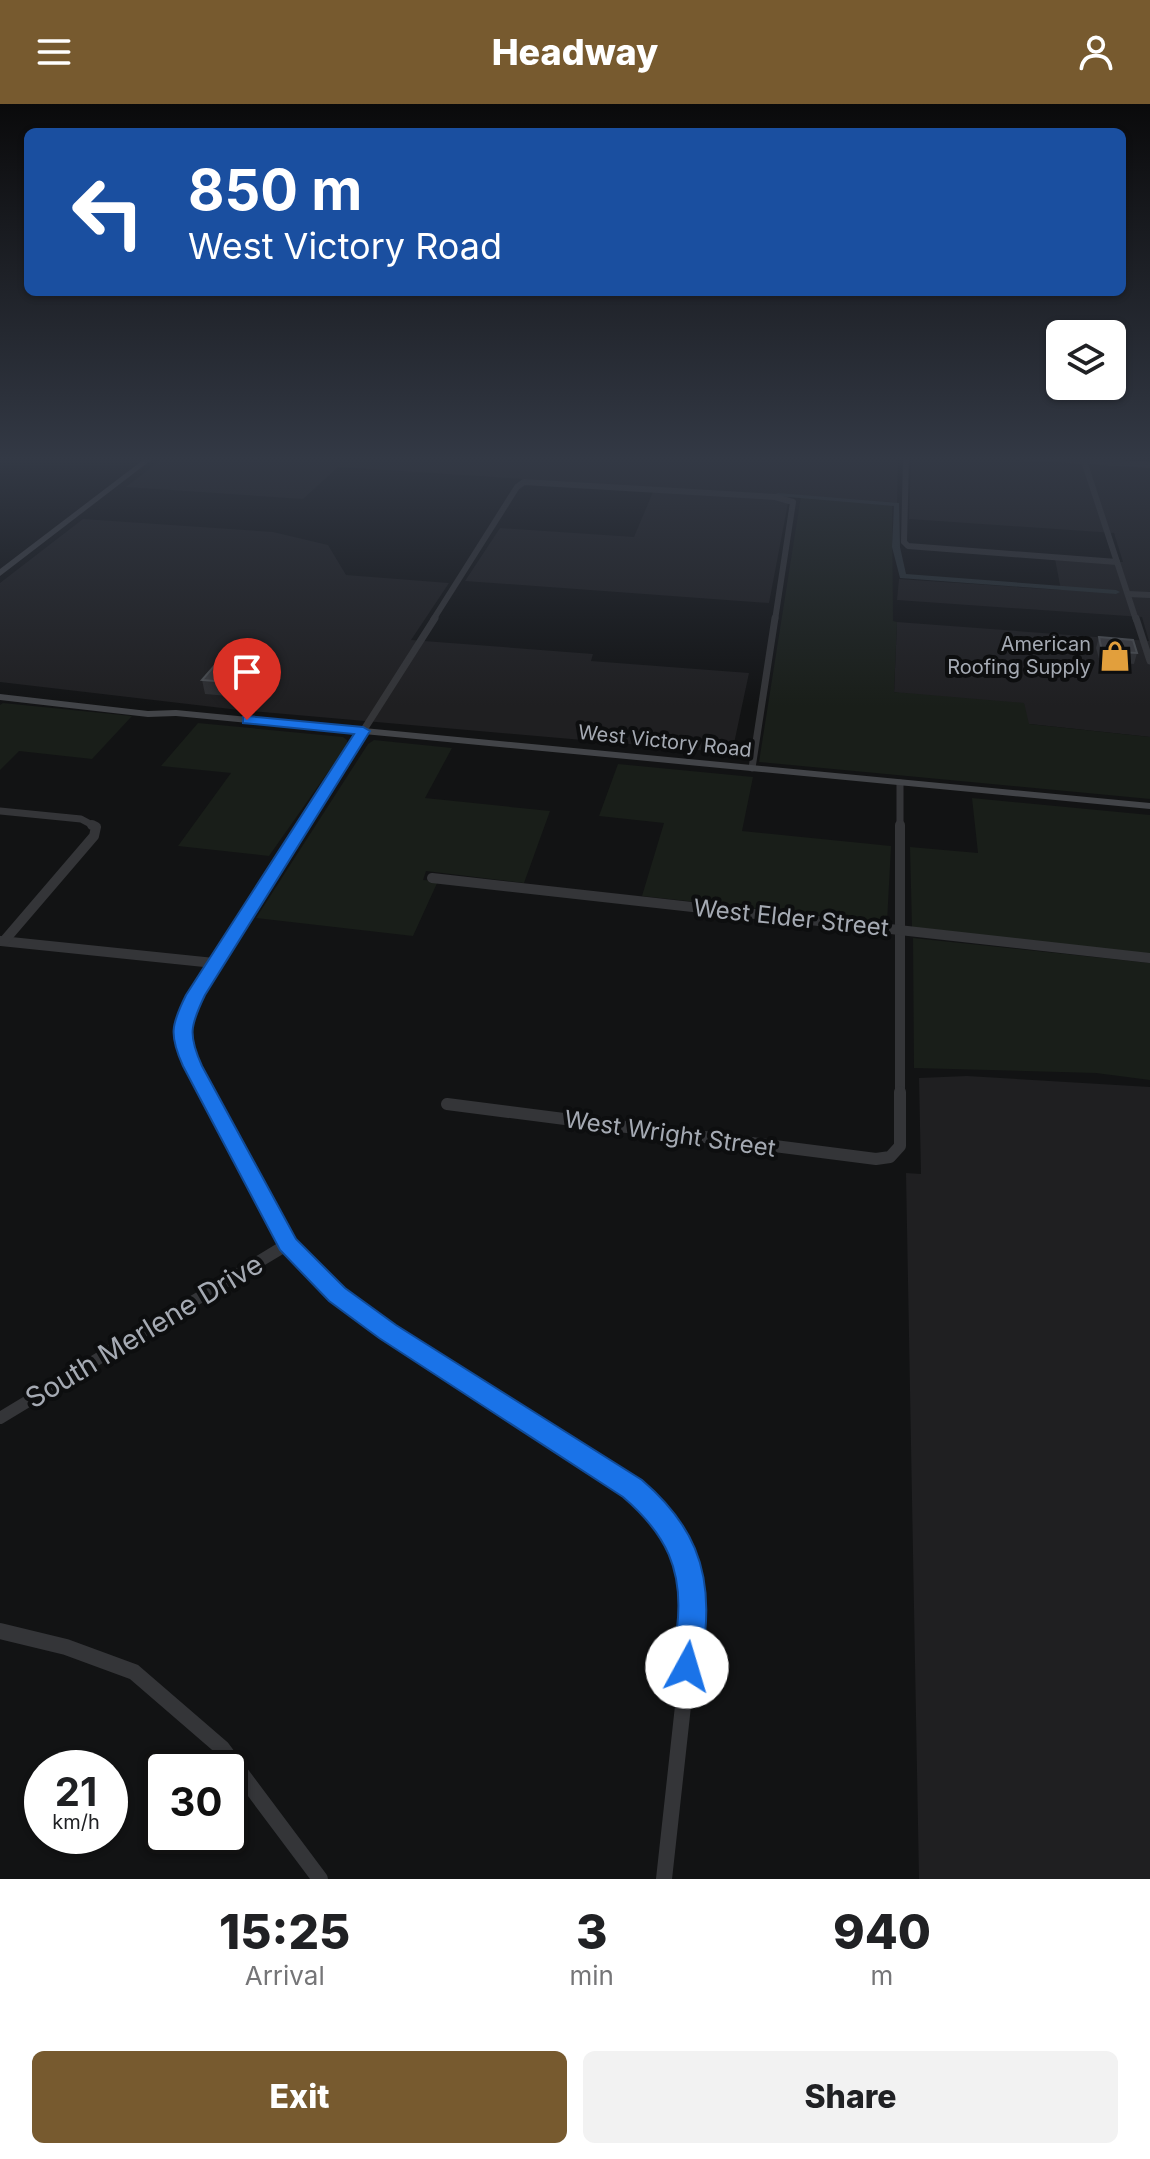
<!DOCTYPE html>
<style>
body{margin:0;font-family:Inter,sans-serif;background:#f2f2f2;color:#202124;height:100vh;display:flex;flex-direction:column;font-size:30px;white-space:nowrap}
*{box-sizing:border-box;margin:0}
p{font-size:26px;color:#757577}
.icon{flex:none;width:44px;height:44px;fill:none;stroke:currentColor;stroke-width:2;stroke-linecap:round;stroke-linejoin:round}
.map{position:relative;height:1775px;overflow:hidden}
.details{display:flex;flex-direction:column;background:#fff;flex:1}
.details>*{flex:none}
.banner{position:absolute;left:24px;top:24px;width:1102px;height:168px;border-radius:12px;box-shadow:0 2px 6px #0004;background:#1a4fa0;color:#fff;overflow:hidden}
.controls{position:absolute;left:1046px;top:216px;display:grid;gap:16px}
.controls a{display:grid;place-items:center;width:80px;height:80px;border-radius:12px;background:#fff;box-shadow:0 2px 6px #0004;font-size:40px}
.speed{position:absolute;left:24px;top:1646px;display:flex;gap:16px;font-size:40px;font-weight:700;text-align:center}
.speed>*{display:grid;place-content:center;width:104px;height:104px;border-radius:50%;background:#fff;box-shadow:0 2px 6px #0004;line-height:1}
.speed small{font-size:20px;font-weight:400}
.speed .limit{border:4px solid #111;border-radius:12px;background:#fff;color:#111}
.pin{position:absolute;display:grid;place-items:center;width:68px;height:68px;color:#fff;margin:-82px -34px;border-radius:50% 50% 50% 0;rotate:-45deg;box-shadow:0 0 8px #0007}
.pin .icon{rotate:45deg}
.me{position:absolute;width:88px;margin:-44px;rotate:6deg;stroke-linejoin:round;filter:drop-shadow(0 0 6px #0008)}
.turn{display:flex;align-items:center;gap:28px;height:168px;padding:0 32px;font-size:36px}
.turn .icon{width:104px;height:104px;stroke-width:2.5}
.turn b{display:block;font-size:56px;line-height:68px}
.eta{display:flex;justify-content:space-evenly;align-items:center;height:136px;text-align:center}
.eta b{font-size:48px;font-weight:800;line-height:56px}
.button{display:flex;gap:16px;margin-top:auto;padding:16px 32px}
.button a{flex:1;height:92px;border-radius:12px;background:#775a2f;color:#fff;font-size:32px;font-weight:800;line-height:92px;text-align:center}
.button a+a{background:#f2f2f2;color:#202124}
header{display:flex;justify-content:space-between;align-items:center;height:104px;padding:0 32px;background:#775a2f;color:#fff;font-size:36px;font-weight:800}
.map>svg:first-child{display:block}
.built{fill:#1f1f21}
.green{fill:#191e19}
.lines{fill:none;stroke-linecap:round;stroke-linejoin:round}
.canal{fill:#2a3236;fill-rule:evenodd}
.minor-far4{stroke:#343538;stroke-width:6}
.minor-far3{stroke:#343538;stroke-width:7}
.minor-far2{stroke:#343538;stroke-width:10}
.minor-far1{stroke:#343538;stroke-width:12}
.minor{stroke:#343538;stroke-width:16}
.secondary{fill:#424448;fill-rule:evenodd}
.wall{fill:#2e2f32}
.shaded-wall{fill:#1d1e20}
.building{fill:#3b3c40;stroke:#4b4e52;stroke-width:2}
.route{fill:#1a73e8;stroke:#114b97;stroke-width:2}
.labels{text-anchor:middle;stroke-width:8;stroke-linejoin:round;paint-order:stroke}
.far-poi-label{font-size:20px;fill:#a5aab3;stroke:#0d0e0f;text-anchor:end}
.far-street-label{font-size:20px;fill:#a5aab3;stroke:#0d0e0f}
.street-label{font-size:24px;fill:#a5aab3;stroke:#0d0e0f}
.near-street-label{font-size:28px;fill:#a5aab3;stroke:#0d0e0f}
</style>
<header><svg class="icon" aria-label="menu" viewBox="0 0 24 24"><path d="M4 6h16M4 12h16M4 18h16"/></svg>Headway<svg class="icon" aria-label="person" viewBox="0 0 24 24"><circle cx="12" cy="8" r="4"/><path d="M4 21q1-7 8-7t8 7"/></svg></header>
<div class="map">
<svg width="1150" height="1775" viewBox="0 0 1150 1775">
<rect width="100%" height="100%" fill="#121314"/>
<g class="built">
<polygon points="164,353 898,353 897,399 338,363 303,395 126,383"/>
<polygon points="911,353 989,353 1150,363 1150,633 1029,620 894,588 897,518 1149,537 1142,513 897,496 899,475 1061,486 1055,455 1123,458 1114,429 909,415"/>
<polygon points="653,388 779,395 788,399 769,499 465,477 500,424 634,433"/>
<polygon points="83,415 273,428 328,441 346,471 449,479 411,536 593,550 591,557 749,569 732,649 239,606 0,578 0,479"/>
<polygon points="967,972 1150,983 1150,1775 919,1775 906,1069 921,1070 919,974"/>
</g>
<g class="green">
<polygon points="801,392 892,398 893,517 897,518 894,588 1024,599 1029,620 1150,633 1150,695 759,658"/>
<polygon points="3,599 132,612 92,655 19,647 0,666 0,601"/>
<polygon points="198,619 343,633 347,636 347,641 269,752 178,742 231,669 161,662"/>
<polygon points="374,636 452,644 425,694 550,707 524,779 426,767 423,776 438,777 413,832 256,814 368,640"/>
<polygon points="618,660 753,673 742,727 891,742 887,819 642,792 664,719 599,712"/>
<polygon points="972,694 1150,711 1150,850 912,824 910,743 978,749"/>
<polygon points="913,834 1150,859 1150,976 1096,969 914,964"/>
</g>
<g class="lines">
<polygon class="canal" points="778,389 899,399 900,443 906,470 1116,486 1120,488 1116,490 900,474 892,443 894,402 776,392 776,390"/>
<g class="minor-far4">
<polyline points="906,353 904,438 908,442 1117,458"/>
<polyline points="1019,353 1150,361"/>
<polyline points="1084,357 1136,516"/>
<polyline points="1128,490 1150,491"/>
<polyline points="433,516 517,383 524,378 775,393 793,398 775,516"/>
</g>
<g class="minor-far3">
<polyline points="1136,514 1150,557"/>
<polyline points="752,664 775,514"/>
<polyline points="900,679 900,723"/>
<polyline points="0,707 81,715 96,723"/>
<polyline points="302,723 435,514"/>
</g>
<g class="minor-far2">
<polyline points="900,721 900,990"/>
<polyline points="432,774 1150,854"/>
<polyline points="1,837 214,859"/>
<polyline points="4,837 94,732 96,723 92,721"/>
<polyline points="208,990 182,939 183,916 303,721"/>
</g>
<g class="minor-far1">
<polyline points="207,988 288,1140 337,1190 388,1228 552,1334"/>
<polyline points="447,1000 876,1055 890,1053 900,1042 900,988"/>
<polyline points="0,1314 288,1140"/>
</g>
<g class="minor">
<path d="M549,1332C630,1384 677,1399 694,1502L664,1775"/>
<polyline points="0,1527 66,1543 134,1568 222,1644 320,1775"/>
</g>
<g class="secondary">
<polygon points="147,353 155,353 0,472 0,465"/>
<polygon points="0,590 148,607 176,606 1150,699 1150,705 176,612 148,613 0,596"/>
</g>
</g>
<g class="wall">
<polygon points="1099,533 1137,549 1134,560 1100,558 1096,544"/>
<polygon points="259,570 240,593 205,590 202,576"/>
</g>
<polygon class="shaded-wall" points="257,556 259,570 240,593 238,579"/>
<g class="building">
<polygon points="1099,533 1133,536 1137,549 1102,547"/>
<polygon points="222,553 257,556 238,579 202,576"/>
</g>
<linearGradient id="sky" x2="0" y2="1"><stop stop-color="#0a0a0b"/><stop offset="0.59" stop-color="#333945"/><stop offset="1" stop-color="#333945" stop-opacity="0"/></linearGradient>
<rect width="1150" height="602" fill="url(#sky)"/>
<path class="route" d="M247,612L363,623L370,627L205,891C190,922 188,931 202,962L296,1135L345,1184L396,1221L642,1376C692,1419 712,1464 705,1530C704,1545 703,1559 697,1573L687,1577L677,1573C670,1558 675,1541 677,1524C684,1466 666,1430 623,1393L379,1234L329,1197L280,1146L183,962C169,931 171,921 186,891L354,630L243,619V613Z"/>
<defs>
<symbol id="shop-bare" viewBox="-9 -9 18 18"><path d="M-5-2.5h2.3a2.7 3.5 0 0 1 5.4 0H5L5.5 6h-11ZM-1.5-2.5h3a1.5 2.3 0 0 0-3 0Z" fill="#e29f3c" stroke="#0d0e0f" stroke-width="2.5" paint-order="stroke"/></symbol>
</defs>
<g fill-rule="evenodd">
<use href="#shop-bare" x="1093" y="530" width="44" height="44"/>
</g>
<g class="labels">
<g class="far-poi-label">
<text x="1091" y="547">American<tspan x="1091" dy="23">Roofing Supply</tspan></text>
</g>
<g class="far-street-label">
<text transform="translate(665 637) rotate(6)" y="7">West Victory Road</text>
</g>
<g class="street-label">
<text transform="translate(791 814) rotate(6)" y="8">West Elder Street</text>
<text transform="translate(670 1030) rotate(8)" y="8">West Wright Street</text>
</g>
<g class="near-street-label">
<text transform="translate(144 1227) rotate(-31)" y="10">South Merlene Drive</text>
</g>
</g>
</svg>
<div class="controls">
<a><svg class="icon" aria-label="layers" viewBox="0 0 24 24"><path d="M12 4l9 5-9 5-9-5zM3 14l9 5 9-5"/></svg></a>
</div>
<div class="speed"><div>21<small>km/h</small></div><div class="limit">30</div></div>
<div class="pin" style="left:247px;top:616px;background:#d93025"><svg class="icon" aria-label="arrive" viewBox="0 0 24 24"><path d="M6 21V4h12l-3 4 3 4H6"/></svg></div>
<svg class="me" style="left:687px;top:1563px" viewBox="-20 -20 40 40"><circle r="19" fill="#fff"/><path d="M0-13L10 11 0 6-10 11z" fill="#1a73e8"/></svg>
<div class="banner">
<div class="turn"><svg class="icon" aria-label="left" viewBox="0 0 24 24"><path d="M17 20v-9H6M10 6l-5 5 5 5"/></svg><div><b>850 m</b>West Victory Road</div></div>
</div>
</div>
<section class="details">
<div class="eta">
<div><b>15:25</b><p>Arrival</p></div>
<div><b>3</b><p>min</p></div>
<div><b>940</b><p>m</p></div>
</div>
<div class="button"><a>Exit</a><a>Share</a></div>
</section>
